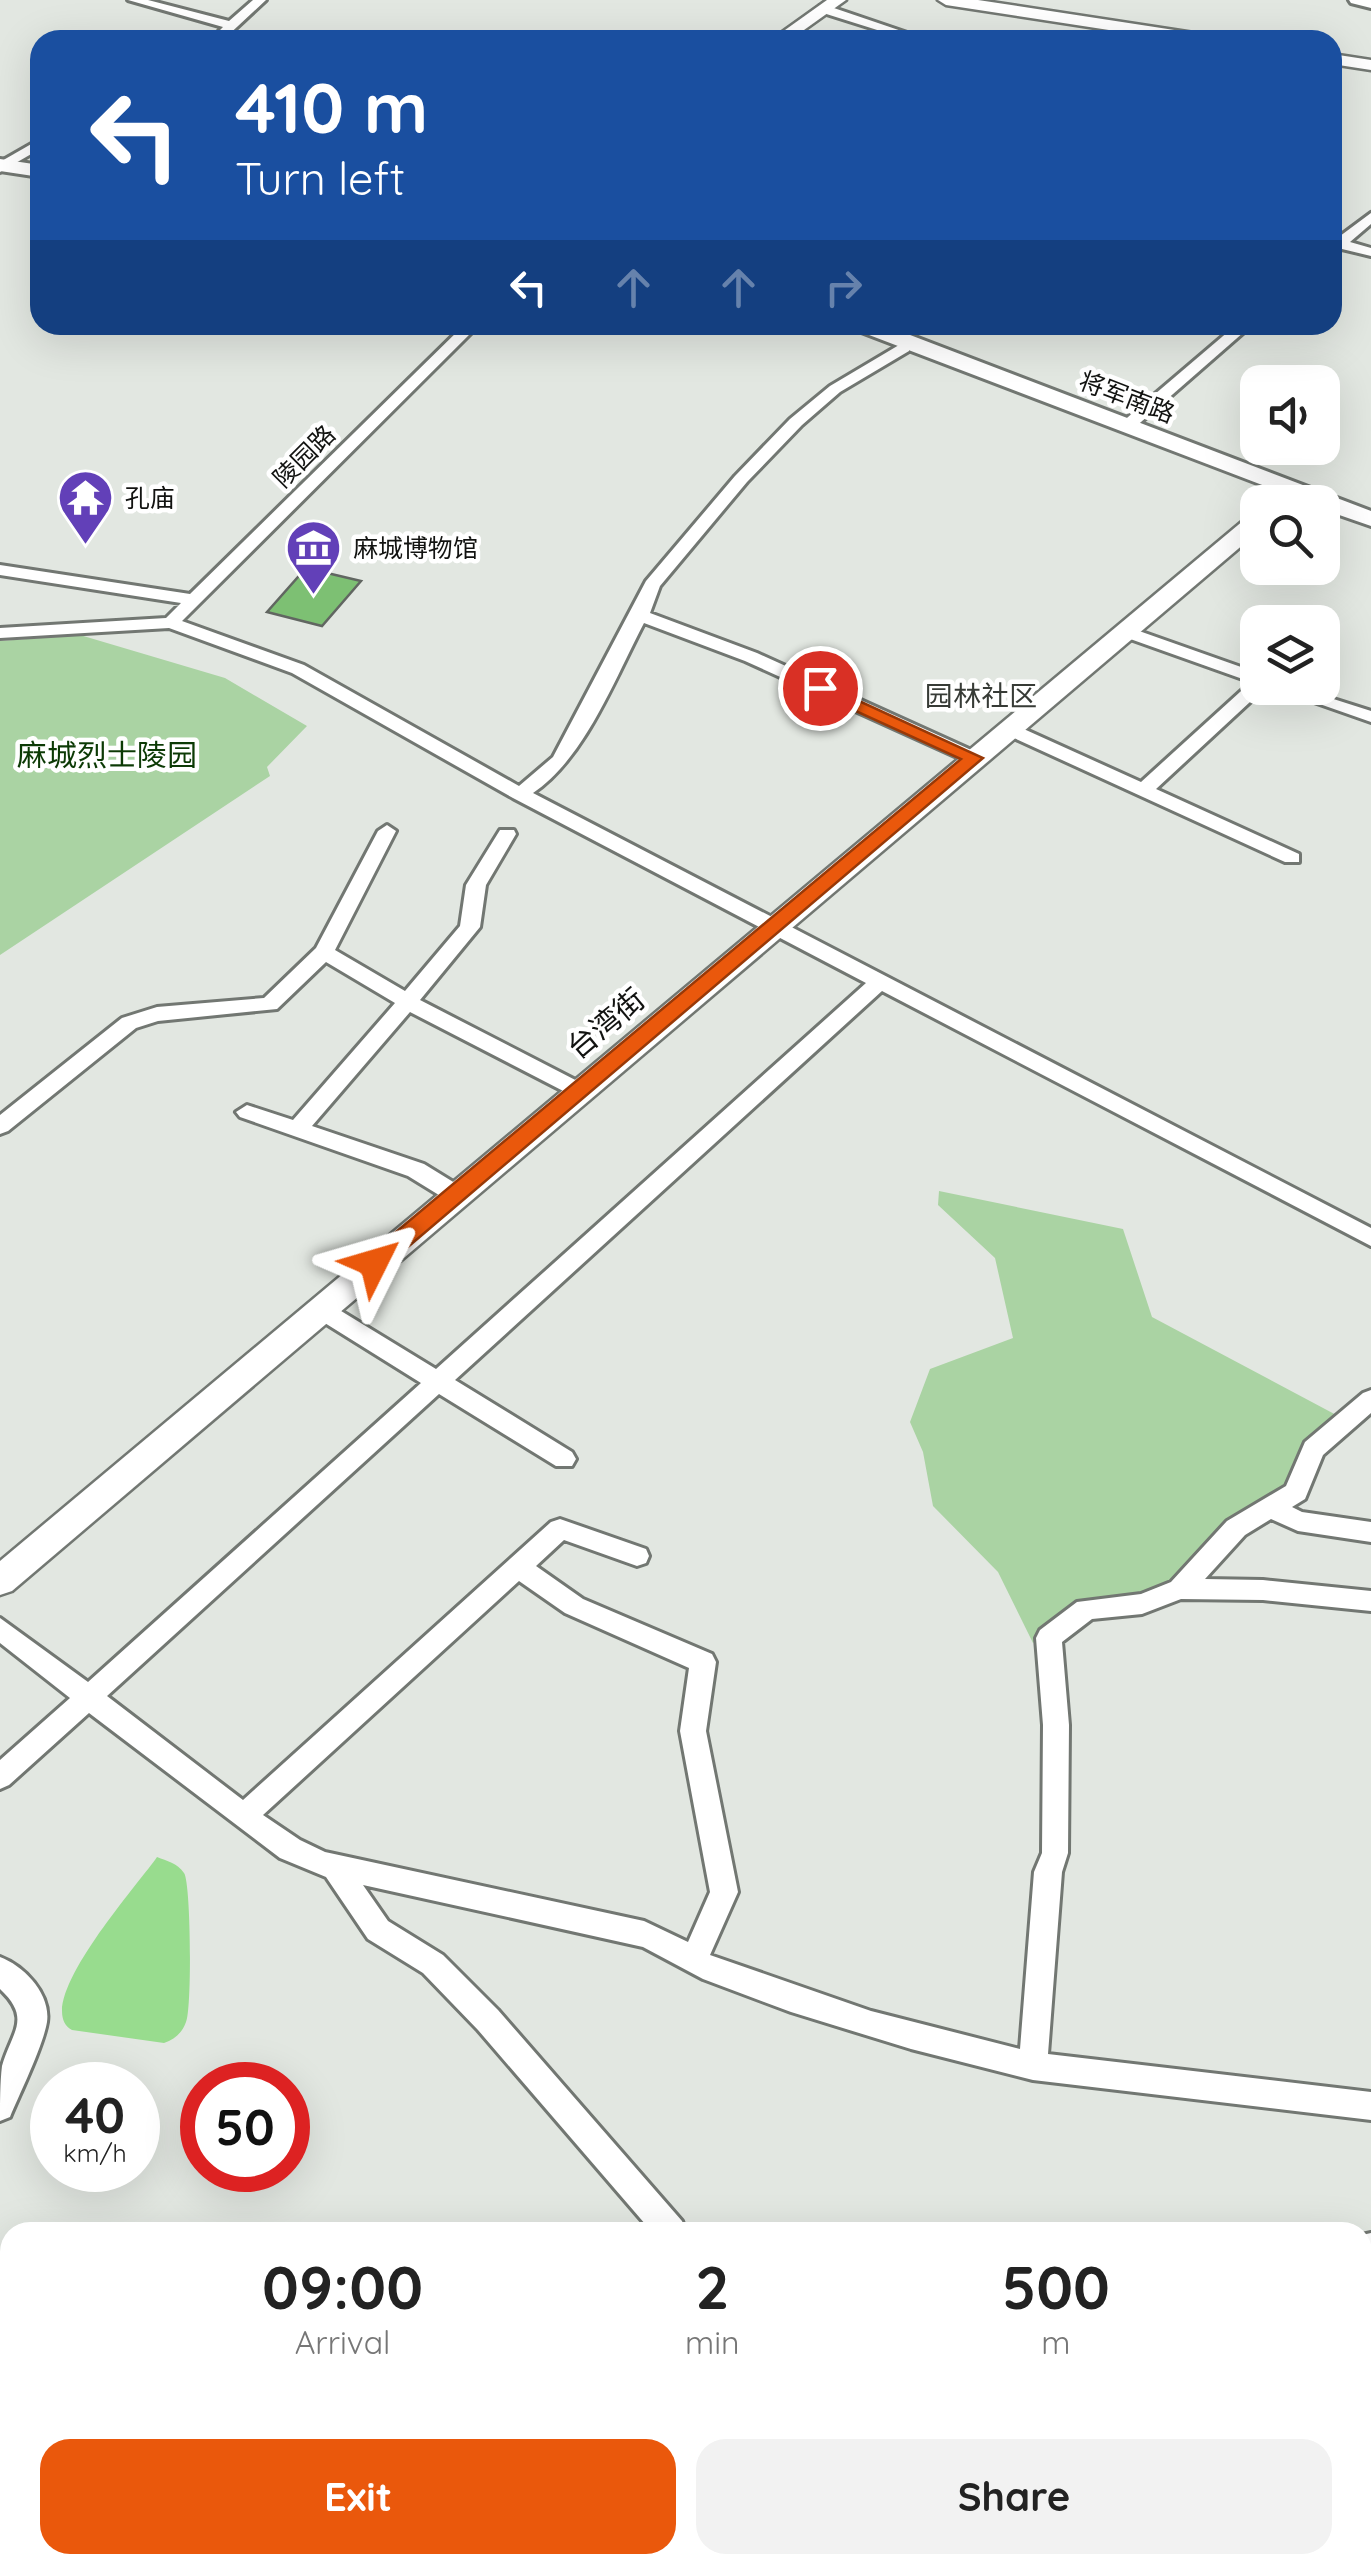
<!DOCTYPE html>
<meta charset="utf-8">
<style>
body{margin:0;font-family:Quicksand,"Noto Sans SC",sans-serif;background:#f2f2f2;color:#222;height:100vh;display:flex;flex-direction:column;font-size:38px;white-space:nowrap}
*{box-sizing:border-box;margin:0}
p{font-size:32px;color:#767676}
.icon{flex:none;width:55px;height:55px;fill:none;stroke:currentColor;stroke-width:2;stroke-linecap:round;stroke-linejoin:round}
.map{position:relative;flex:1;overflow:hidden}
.sheet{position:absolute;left:0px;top:2222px;width:1372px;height:352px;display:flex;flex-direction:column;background:#fff;border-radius:30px 30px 0 0;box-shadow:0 10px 40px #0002}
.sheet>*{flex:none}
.banner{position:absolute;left:30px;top:30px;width:1312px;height:305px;border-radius:30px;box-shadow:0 10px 40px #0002;background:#1a4fa0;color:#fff;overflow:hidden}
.buttons{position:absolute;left:1240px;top:365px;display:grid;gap:20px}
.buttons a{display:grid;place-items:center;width:100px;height:100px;border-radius:20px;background:#fff;box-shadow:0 10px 40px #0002;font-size:50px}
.speed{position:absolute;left:30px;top:2062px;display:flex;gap:20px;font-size:50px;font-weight:700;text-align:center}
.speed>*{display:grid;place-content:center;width:130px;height:130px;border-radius:50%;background:#fff;box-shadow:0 10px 40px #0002;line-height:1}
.speed small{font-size:25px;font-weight:400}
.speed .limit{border:15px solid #d22;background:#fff;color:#111}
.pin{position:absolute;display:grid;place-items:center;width:85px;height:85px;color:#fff;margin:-42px;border:5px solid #fff;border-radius:50%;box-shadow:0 2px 10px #0007}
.me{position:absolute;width:110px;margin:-55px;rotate:50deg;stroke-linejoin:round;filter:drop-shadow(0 0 8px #0008)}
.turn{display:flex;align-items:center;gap:35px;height:210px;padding:0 40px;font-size:45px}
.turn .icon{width:130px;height:130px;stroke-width:2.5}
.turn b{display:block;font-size:70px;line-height:85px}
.lanes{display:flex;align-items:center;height:95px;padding:0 40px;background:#0003;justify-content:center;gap:50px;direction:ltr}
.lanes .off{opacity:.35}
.eta{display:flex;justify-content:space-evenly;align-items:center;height:170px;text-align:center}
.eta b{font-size:60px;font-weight:800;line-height:70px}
.primary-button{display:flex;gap:20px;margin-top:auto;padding:20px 40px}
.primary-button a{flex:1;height:115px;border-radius:30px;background:#ea580c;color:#fff;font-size:40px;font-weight:800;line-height:115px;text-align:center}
.primary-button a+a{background:#f2f2f2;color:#222}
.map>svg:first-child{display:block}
.green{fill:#aad3a3}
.water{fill:#98dc8e}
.building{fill:#7dc073;stroke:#616661;stroke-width:2.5}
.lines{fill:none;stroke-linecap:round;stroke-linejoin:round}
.minor-casing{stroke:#727772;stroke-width:6}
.major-casing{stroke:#727772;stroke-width:5}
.highway-casing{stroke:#727772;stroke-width:6}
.minor{fill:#fff;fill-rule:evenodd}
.major{fill:#fff;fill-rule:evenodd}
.highway{fill:#fff;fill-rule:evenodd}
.route{fill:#ea580c;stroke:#983908;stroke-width:2.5}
.labels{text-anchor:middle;stroke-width:9;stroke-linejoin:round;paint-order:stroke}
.far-street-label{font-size:25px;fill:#121311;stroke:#fff}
.far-poi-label{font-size:25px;fill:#121311;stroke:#fff;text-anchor:start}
.far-neighbourhood-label{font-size:28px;fill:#373b36;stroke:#fff}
.park-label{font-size:30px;fill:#0c3a05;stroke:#fff}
.street-label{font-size:30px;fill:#121311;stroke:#fff}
</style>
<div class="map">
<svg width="1371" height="2574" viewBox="0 0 1371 2574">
<rect width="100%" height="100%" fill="#e2e7e1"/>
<g class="green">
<polygon points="80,635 225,678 307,726 267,767 270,776 0,955 0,641"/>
<polygon points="939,1191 1123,1229 1152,1317 1340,1417 1295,1485 1177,1583 1154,1596 1071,1606 1033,1643 998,1572 933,1506 923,1452 910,1422 930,1369 1013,1338 995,1258 938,1205"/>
</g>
<path class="water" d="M157,1857C167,1861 177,1863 184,1873C191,1882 192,2009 186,2022C182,2033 175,2039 164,2043L72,2030C29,2006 138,1885 157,1857Z"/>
<polygon class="building" points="306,568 361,581 322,626 267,612"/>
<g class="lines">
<defs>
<g id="minor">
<polygon points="128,0 148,0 229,21 253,0 266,0 223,40 210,40 223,27"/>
<polygon points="1349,0 1371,0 1371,8 1351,3"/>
<polygon points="820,6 828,6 928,40 909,40 820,12"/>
<polygon points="40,139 40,149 0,172 0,162"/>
<polygon points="1371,213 1371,224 1350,242 1371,248 1371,256 1342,249 1332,254 1332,242"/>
<path d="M464,325H479L182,621L304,665L519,786L553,757L646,581L735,476L790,419L830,386L899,345H909V351L840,392L802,425L747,482L660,586L650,613L757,653L980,754V762H968L745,661L644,623C615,678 585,758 533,793L1371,1228V1246L882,991L455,1380L572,1452L576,1459L572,1466H556L439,1394L107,1696L243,1800L551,1522L560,1519L646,1549L649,1556L646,1563L637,1566L564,1540L536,1566L583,1599L712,1654L716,1662L706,1731L738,1892L710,1955L871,2011L1020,2049L1034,1872L1042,1853L1043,1725L1036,1638L1040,1630L1077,1602L1141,1594L1171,1582L1227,1521L1286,1486L1305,1442L1363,1393L1371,1390V1413L1323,1455L1305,1499L1292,1507L1302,1512L1371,1522V1542L1298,1531L1271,1519L1245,1535L1205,1579L1263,1580L1371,1591V1611L1263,1600L1181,1599L1142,1614L1092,1619L1062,1642L1069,1725L1068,1853L1062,1872L1048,2054L1371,2092V2120L1033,2080L911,2049L791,2012L703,1979L643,1947L363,1885L388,1921L443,1955L498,2010L682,2221L686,2232H652L478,2030L423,1973L368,1939L326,1877L280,1858L89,1713L9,1785L0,1789V1760L70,1698L0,1643V1618L88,1682L421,1383L312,1315L309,1309L312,1303H328L436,1369L866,983L513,798L292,673L169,628L0,638V628L166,618L181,603L0,575V565L190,594ZM519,1581L565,1613L689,1668L680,1731L710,1892L688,1942L644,1921L325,1852L300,1840L263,1815Z"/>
<polygon points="1236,325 1252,325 1133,429 1121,429 1121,423"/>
<polygon points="1125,626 1258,673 1258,688 1264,689 1156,789 1299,854 1299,862 1285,862 1003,733 1003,725 1015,725 1141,782 1251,682 1119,635 1116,631"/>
<polygon points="1274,688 1299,688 1371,711 1371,722"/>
<polygon points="387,825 396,831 335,950 405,991 460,926 466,885 500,830 514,830 516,834 486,885 480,927 420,1000 585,1085 588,1090 585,1095 571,1095 410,1012 312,1126 424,1164 463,1188 466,1194 463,1200 447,1200 408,1176 240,1117 236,1112 247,1105 293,1120 395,1003 326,962 277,1009 158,1021 136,1028 8,1131 0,1134 0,1115 122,1018 157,1007 264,998 316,948 378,831"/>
<path d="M0,1957C24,1966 51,1994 47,2022C43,2046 20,2093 10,2117L0,2121C0,2104 0,2082 2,2066C12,2031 32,2019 0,1989Z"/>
<polygon points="1371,2233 1371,2263 1362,2265 1362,2235"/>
<polygon points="507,2565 539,2565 536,2574 504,2574"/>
</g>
<g id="major">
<polygon points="827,0 846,0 790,40 771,40"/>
<polygon points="938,0 978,0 1207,35 1215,40 1174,40 946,5"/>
<polygon points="1332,54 1371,60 1371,70 1332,64"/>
<polygon points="1287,489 1298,495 1291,502 1267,502"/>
<polygon points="1258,514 1258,532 12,1591 0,1595 0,1561 1250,515"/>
<polygon points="0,2349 10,2351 10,2417 0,2415"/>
<polygon points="622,2565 694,2565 698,2574 626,2574"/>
<polygon points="712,2565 782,2565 786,2574 716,2574"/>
</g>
<g id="highway">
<polygon points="0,159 40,165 40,177 0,171"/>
<polygon points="853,325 884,325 1371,511 1371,526 1322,509 1322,502 1307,502 856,330"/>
</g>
</defs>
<use href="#minor" class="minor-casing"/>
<use href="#major" class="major-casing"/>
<use href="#highway" class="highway-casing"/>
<use href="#minor" class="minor"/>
<use href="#major" class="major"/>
<use href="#highway" class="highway"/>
</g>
<polygon class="route" points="820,683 983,758 382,1269 366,1269 363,1263 366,1257 961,759 814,692 814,684"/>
<defs>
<symbol id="temple-pin" viewBox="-11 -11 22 30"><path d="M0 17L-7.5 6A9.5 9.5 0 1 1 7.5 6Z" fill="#6240b8" stroke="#fff"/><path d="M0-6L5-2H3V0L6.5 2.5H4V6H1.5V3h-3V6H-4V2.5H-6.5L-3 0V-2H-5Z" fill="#fff"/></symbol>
<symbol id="museum-pin" viewBox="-11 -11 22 30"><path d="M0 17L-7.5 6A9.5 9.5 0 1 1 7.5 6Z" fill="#6240b8" stroke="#fff"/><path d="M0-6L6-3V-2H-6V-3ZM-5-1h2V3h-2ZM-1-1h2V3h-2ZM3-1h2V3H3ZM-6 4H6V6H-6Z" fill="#fff"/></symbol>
</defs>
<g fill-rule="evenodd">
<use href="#temple-pin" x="54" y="466" width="63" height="86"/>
<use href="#museum-pin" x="282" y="516" width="63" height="86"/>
</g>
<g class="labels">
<g class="far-street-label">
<text transform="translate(1127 397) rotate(21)" y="9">将军南路</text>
<text transform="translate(304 456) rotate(-45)" y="9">陵园路</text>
</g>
<g class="far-poi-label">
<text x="125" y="507">孔庙</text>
<text x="353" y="557">麻城博物馆</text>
</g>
<g class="far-neighbourhood-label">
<text x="981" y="706">园林社区</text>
</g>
<g class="park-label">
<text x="107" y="766">麻城烈士陵园</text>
</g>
<g class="street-label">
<text transform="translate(606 1024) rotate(-40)" y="10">台湾街</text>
</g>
</g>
</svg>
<div class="buttons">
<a><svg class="icon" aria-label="sound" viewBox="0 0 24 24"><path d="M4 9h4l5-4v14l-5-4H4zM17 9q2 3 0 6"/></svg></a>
<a><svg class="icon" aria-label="search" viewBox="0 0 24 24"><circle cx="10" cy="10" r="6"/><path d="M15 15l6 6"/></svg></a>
<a><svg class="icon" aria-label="layers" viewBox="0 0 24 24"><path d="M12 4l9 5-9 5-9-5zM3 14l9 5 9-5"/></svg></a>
</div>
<div class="speed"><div>40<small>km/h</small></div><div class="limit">50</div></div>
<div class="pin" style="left:820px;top:688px;background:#d93025"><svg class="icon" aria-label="arrive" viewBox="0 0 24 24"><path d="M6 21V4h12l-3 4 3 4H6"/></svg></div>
<svg class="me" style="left:374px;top:1263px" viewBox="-20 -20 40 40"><path d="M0-17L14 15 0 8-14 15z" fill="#ea580c" stroke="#fff" stroke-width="4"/></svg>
<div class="banner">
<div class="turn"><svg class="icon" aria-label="left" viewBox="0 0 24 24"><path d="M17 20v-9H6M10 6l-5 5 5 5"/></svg><div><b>410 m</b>Turn left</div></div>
<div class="lanes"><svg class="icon" aria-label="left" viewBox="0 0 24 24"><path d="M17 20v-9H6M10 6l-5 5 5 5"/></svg><svg class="icon off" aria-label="ahead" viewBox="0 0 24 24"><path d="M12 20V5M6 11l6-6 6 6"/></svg><svg class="icon off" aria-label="ahead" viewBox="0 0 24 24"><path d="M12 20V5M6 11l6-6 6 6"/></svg><svg class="icon off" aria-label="right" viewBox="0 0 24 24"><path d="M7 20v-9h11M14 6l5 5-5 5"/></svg></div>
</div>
<section class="sheet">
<div class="eta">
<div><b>09:00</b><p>Arrival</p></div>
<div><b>2</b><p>min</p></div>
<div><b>500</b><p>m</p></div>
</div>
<div class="primary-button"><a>Exit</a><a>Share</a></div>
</section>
</div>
